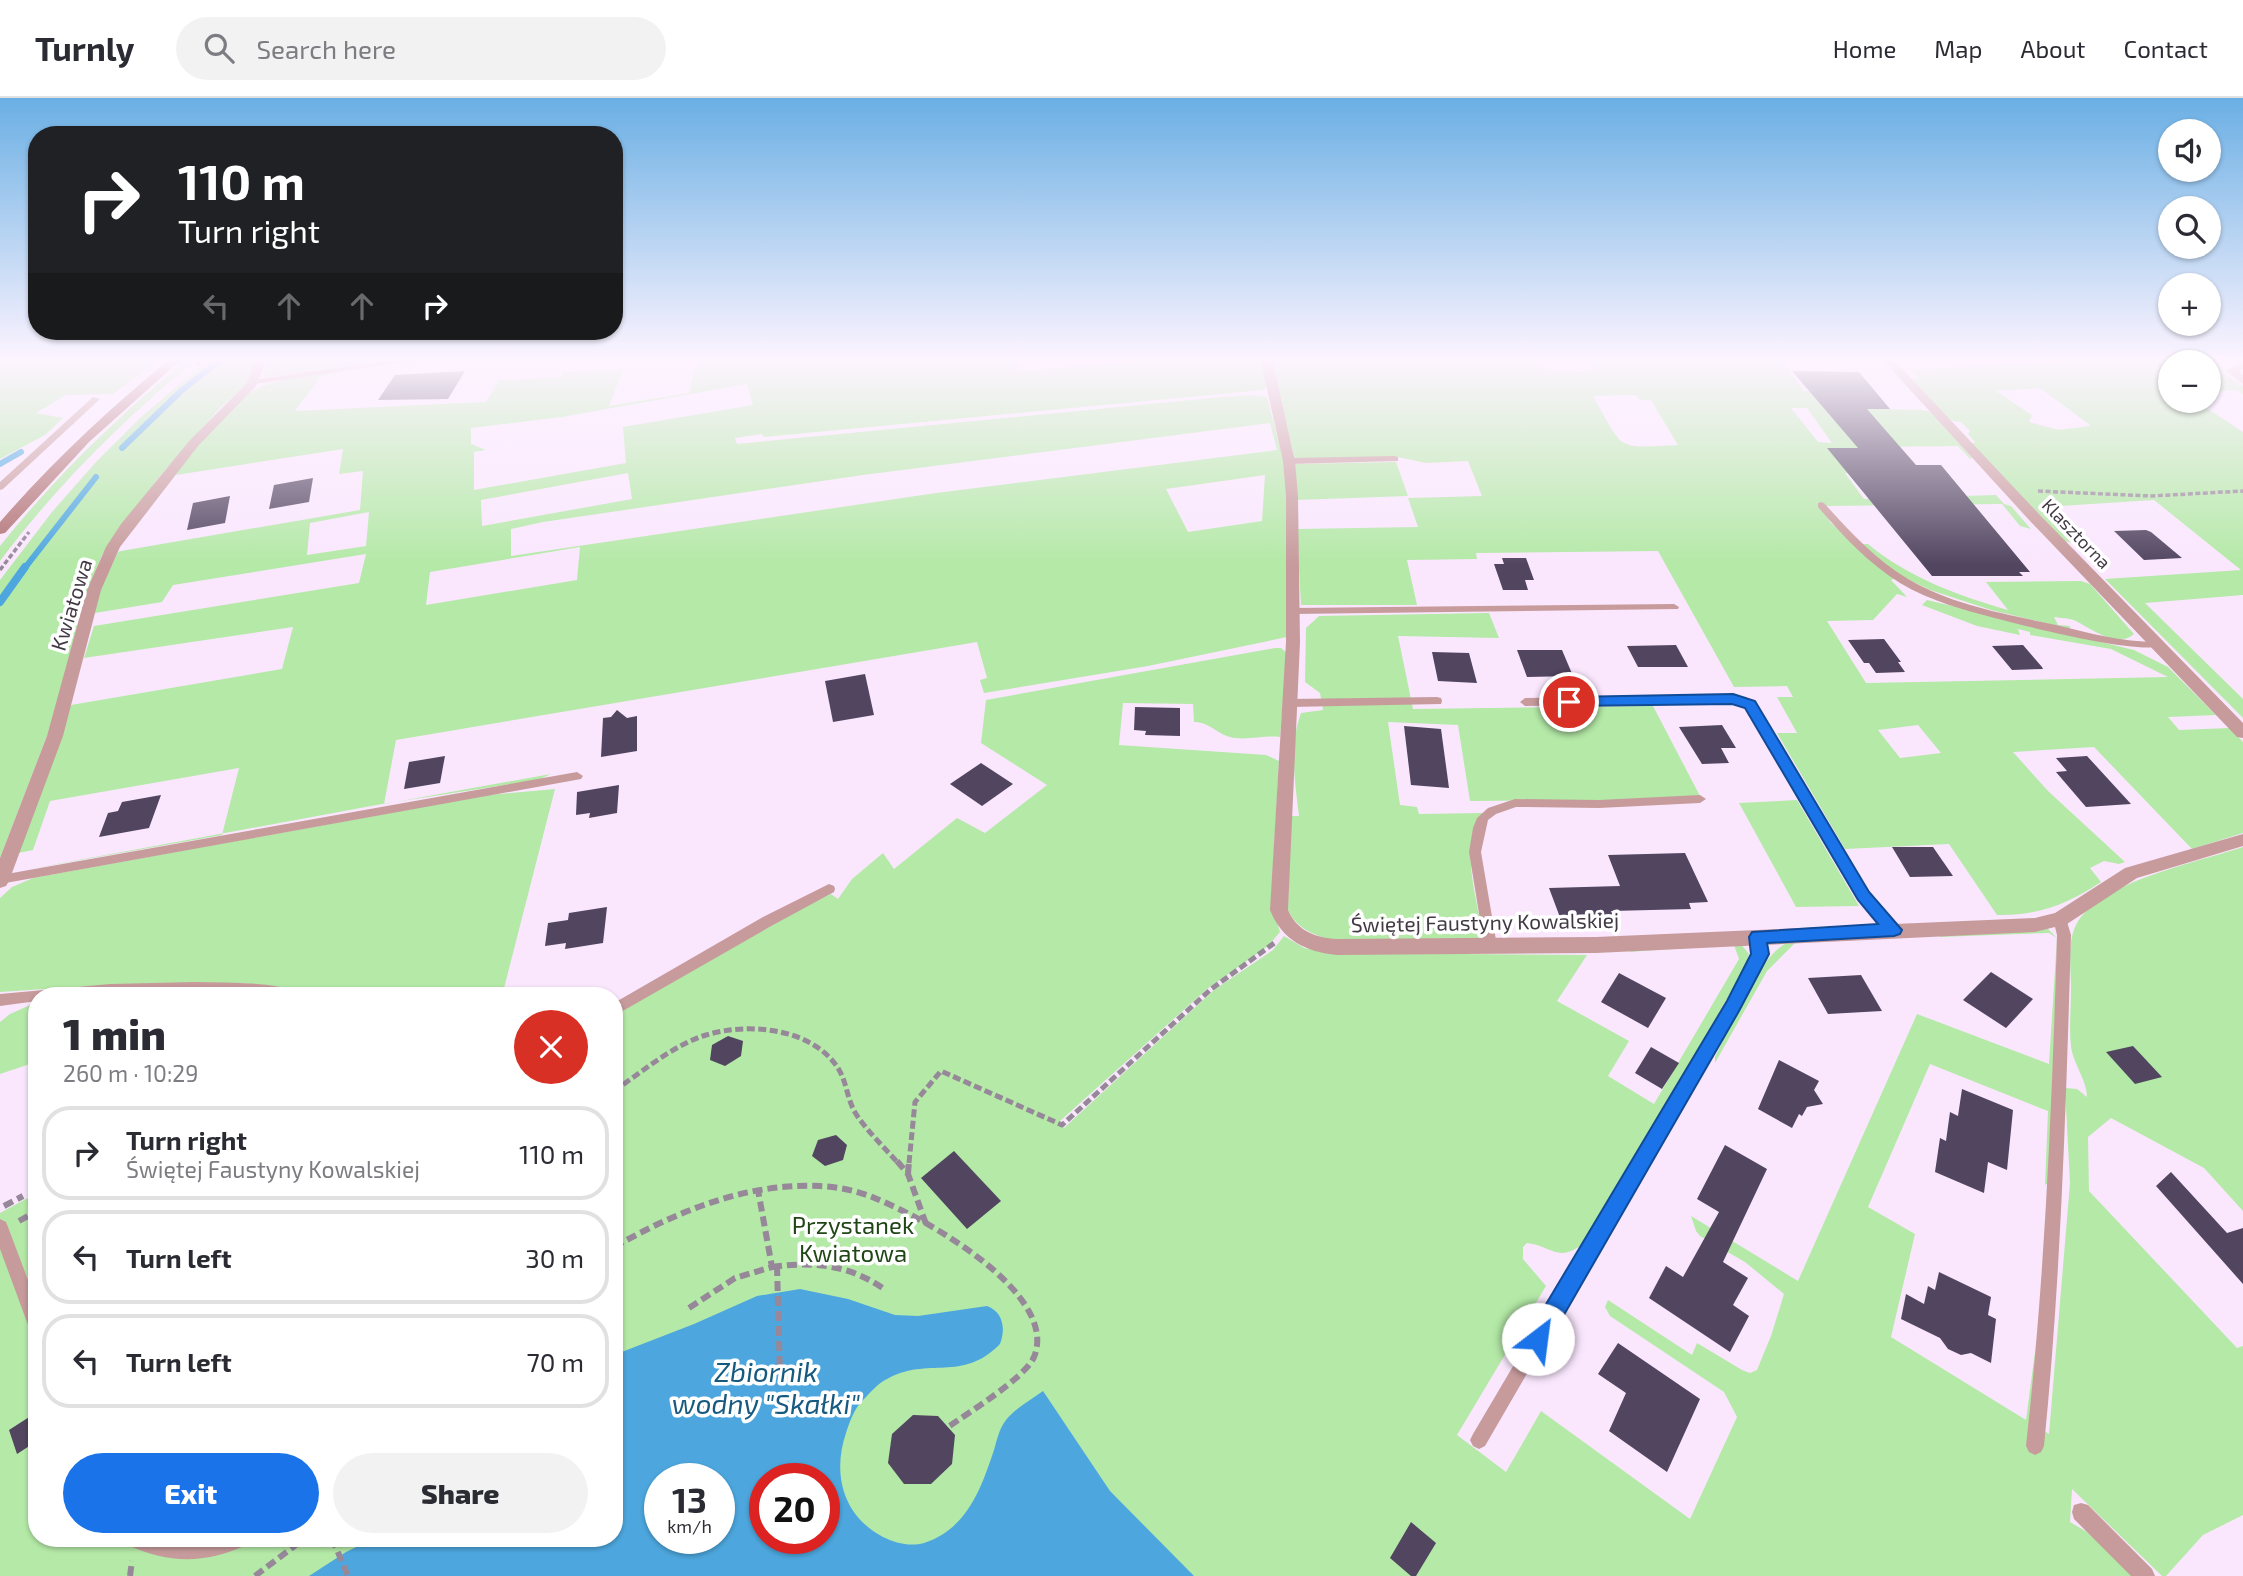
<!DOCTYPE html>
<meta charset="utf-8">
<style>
body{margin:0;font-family:"Exo 2",sans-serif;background:#f2f2f3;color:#2b2b33;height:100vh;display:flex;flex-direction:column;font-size:26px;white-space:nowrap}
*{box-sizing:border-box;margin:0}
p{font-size:23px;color:#7c7c81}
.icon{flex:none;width:38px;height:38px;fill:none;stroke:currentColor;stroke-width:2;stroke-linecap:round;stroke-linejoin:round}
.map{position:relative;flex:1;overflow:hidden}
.side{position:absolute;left:28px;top:889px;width:595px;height:560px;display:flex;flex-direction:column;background:#fff;border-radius:28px;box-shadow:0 2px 5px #0004}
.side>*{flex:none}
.guide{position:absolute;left:28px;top:28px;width:595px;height:214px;border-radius:28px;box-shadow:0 2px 5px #0004;background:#202124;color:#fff;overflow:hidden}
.tools{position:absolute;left:2158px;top:21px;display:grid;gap:14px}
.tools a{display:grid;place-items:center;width:63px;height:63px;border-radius:50%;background:#fff;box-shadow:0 2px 5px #0004;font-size:35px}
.speed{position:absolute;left:644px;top:1365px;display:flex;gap:14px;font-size:35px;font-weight:700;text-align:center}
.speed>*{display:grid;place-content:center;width:91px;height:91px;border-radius:50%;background:#fff;box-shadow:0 2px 5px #0004;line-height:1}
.speed small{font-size:18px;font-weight:400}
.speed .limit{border:10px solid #d22;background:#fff;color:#111}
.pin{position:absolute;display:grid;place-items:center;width:60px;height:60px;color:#fff;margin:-30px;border:4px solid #fff;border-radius:50%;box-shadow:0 2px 7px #0007}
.me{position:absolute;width:77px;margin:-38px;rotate:30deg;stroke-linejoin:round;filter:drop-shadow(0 0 5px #0008)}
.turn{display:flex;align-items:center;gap:24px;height:147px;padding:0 35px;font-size:32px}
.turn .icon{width:91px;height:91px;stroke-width:2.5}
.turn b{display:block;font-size:49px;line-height:60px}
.lanes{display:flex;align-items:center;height:66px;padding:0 35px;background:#0003;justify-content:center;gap:35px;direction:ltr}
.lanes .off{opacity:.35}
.round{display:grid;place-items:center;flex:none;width:74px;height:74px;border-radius:37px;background:#f2f2f3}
.summary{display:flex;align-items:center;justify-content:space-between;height:119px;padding:0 35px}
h1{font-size:42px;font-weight:800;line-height:52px}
.primary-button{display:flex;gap:14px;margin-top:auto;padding:14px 35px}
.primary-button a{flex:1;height:80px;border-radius:42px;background:#1a73e8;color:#fff;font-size:28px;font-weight:800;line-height:80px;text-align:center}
.primary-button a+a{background:#f2f2f3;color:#2b2b33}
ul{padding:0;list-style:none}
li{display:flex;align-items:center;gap:21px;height:94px;margin:0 14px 10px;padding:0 21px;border:4px solid #e1e1e2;border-radius:28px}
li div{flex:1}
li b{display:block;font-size:26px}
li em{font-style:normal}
header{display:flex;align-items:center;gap:42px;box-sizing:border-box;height:98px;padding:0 35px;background:#fff;border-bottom:2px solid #e1e1e2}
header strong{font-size:33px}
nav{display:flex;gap:38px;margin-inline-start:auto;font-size:24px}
.search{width:490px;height:63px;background:#f2f2f3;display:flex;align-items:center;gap:18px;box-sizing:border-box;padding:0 24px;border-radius:38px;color:#7c7c81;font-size:26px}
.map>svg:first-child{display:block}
.green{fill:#b4e9a7;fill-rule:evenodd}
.water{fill:#4da7de;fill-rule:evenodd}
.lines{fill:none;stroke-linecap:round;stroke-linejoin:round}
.stream-far1{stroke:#4da7de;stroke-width:6}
.stream{stroke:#4da7de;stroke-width:8}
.building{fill:#514560}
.path-far2{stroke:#968899;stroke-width:3.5;stroke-dasharray:5 2.5;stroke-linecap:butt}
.path-far1{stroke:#968899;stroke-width:5;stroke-dasharray:8 3.5;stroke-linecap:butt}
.path{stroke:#968899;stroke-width:6;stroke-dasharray:10 5;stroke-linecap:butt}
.lane{fill:#c79b9c;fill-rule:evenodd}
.street{fill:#c79b9c;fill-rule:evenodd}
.secondary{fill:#b17274;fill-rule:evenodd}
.route{fill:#1a73e8;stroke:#114b97;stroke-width:2}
.labels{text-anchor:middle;stroke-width:7;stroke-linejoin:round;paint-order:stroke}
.far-street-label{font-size:18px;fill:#423944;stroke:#fff}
.street-label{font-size:21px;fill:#423944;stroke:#fff}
.near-park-label{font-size:24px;fill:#204616;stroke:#fff}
.near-water-label{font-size:28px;font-style:italic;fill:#175a7f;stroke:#fff}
</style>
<header>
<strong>Turnly</strong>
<div class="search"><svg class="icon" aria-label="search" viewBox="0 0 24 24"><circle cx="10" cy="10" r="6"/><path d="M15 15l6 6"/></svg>Search here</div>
<nav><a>Home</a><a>Map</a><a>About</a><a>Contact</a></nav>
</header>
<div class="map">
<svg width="2243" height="1478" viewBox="0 0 2243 1478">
<rect width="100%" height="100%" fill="#fae7fe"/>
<g class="green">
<polygon points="0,260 160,260 113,296 66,297 36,315 63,320 45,337 0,361"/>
<path d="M189,260H198C124,321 57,387 0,463V448C55,379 120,316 189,260Z"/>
<polygon points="210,260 257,260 248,285 219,311 159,379 102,457 79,515 74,550 54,620 0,760 0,482 52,414 96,364 142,318"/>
<polygon points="269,260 403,260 267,279 264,277"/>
<path d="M697,260H1018V273L1179,260H1262L1268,287L1263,292L764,339L762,336L735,340L737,346L1222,299L1252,297L1267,299L1286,373L1287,539L1148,568L984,595L980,582L987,580L977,544L396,642L384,706L551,676L538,682L382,706L19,773L222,737L239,670L50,703L33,752L18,755L71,607L282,571L293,529L84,560L94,528L359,485L366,456L173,487L162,504L95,515L97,499L118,454L121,453L360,412L363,373L339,376L343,351L176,377C188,356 236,299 258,290C286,277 324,277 355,272L321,278L295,313L486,304L499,282L560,280L563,274L623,272L609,308L689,295ZM747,286L753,307L623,329L626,365L474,392V354L486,352L471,346V330L562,319ZM1270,325L1277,352L936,395L511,458V431L543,424L863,377ZM628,375L632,401L482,428L481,402ZM1265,377L1262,423L1188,434L1166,391ZM369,414L366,448L307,457L310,425ZM580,449L577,482L426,507L430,474Z"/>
<path d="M1271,260H1533L1539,271H1553L1555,275L1593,273L1589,260H1779L1804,293H1819L1835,310L1922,312L1931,314L1972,360L1970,361L1958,348L1872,349L1896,374L1845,375L1864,401L1996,397L2004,406L2011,408L2031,431L2020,428L2002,406L1826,408L1817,404L1831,425L1896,480L1891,482L1907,499L1897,496L1873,522L1827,523L1866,585L2168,579L2111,551L2030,537V534L2018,531L2020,537L1977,528L1922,507L1927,502L2134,552L2168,569L2216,617L2168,619L2179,632L2230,630L2243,644V735L2192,751L2094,649L2013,654L2048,693L2125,764L2119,766L2104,763L2090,770L2101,784C2068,806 2037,818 1997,817L1949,746L1845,751L1777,635H1797L1777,599H1793L1787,588L1734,589L1658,453L1476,455L1477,461L1407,462L1417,507H1301L1297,431L1418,429L1408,400L1482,398L1468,363L1426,365L1398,359L1295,361ZM1636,297L1640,302H1651L1678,347C1614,350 1625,354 1593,298ZM1791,310H1807L1832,345L1818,344ZM1918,627L1941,655L1900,660L1878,632Z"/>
<path d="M2118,260H2196L2206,264H2170V303H2196L2243,334V497L2145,505L2243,601V620L2105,481L2241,472L2154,402L2045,409L2077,446L2065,443L1971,346L1975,344L1968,336L1970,333L1961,324L1948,322L1912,282L1918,280L1910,272ZM2040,290L2090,327V328L2058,332L2029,324L2032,317L1996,293Z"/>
<polygon points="2208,266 2243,288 2243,296 2237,292 2209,294"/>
<polygon points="1396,364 1408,398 1296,402 1295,366"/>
<path d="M1860,446H1868C1909,480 1957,497 2008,512L1986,484L2081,483L2090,486L2134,536C2117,551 2092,531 2076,523C2070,520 2061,520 2054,519L2058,527L2070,528V531L1991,512L1930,492L1901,478Z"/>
<path d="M1489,515L1499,540L1398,538L1413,611L1653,608L1700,698L1617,702L1470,703L1458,627L1388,624L1400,707L1417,709L1419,716L1483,715C1457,744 1479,808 1484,842L1327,841C1310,835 1296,829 1288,812L1290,718H1299C1295,684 1289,648 1301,615L1323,612L1320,595L1305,584L1306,530L1319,518Z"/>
<path d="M1275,550H1281L1287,555L1280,639C1264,637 1246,643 1230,639C1216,635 1209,624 1194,624L1193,606L1123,605L1119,647L1266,657L1279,663L1271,805L1280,834L1268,848L1207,891L1060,1023L1064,1030L1214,892L1273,852L1284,838L1304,850L1334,855L1587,857L1557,903L1629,943L1608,978L1654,1006L1739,861L1734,847L1628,854L1631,853L1740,845L1749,856L1745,870L1586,1143C1559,1167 1553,1148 1527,1145L1523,1149V1161L1546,1188L1457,1337L1506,1374L1541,1313L1690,1421L1737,1319L1724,1294L1610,1218L1605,1209L1608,1202L1692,1257L1697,1245L1742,1272L1750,1275L1757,1272L1771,1238L1784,1196L1745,1164L1700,1138L1696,1133L1691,1118L1798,1183L1917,916L2049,966L2057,840L2049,835L1939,839L1941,837L2048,831L2057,840L2051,1083L2045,1087L2048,1013L1930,966L1868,1109L1915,1136L1891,1239L2026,1322L2036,1246L2031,1325L2049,1336L2070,1085L2065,990L2077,991L2087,999C2087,983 2074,967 2071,949C2069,930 2071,909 2071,890C2071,871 2067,844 2076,827C2099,783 2199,764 2243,749V1113L2204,1070L2111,1020L2088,1039L2089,1093L2237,1250L2243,1248V1417L2203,1437L2166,1478H2162L2072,1391L2070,1424L2087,1434L2135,1478H0V1115L37,1095V1440H614V917L806,808L831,796L838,801L852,781L883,755L894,771L957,720L985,735L1047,687L981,645L986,602ZM660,1381H719V1440H660ZM765,1381H824V1440H765Z"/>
<polygon points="555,691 502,898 316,898 282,889 242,885 106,887 0,894 0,800 12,789 33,780 488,697"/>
<polygon points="1797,702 1859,808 1796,809 1739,705"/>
<path d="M1788,844L1795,845L1767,873L1715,965V959C1731,928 1757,860 1788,844Z"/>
<polygon points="37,904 37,972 36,965 33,965 0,976 0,924 10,916"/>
</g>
<path class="water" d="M800,1191L848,1201L895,1217L918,1218L987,1208C1003,1214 1006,1230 1000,1246C962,1285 928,1258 887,1281C878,1285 870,1295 863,1302C854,1311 850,1323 846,1335C832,1376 843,1418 883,1439C895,1445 910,1449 924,1445C967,1431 981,1391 994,1352C997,1342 999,1331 1006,1322C1014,1311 1031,1302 1043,1293L1110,1393L1194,1478H309L346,1454L375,1440H614V1257L694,1226L757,1198ZM660,1381H719V1440H660ZM765,1381H824V1440H765Z"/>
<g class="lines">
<g class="stream-far1">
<polyline points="122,350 181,293 223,260"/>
<polyline points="0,366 21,354"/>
<polyline points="24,471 96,379"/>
</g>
<polyline class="stream" points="0,504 25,469"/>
</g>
<g class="building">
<polygon points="465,273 448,301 378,302 395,277"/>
<polygon points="1792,273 1859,274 1890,311 1867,311 1916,367 1941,367 2030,474 2019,474 2023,478 1932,478 1827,350 1858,350"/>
<polygon points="313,380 309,404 269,411 274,387"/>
<polygon points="230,398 225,425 187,432 193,405"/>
<polygon points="2146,432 2151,434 2182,460 2144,462 2114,433"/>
<polygon points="1502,460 1526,460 1534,482 1525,482 1528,492 1503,492 1494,466 1504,466"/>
<polygon points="1884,541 1901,564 1898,564 1905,574 1876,575 1869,565 1864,565 1848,542"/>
<polygon points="1676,547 1688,569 1638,569 1627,548"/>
<polygon points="2023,547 2042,569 2043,571 2012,572 1992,548"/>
<polygon points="1517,552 1562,552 1573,578 1527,579"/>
<polygon points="1432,554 1469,555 1477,585 1438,583"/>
<polygon points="865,576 874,617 833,624 825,583"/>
<polygon points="1135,609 1180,610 1180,638 1145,637 1146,633 1134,632"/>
<polygon points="617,612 627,620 637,618 637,653 601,659 603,620 611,619"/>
<polygon points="1722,627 1736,650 1721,650 1729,665 1702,666 1679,629"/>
<polygon points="1404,628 1441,631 1449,690 1411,687"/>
<polygon points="445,658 440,685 404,691 409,664"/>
<polygon points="2087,658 2131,706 2086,709 2056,674 2067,673 2056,660"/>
<polygon points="981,665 1013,686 982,708 950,686"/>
<polygon points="619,687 617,715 589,720 590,715 576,717 577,694"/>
<polygon points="161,697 149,730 99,739 108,715 118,713 122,704"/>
<polygon points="1892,749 1933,749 1953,778 1910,779"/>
<polygon points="1685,755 1708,804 1689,805 1691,811 1611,813 1618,829 1564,830 1549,790 1620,788 1608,757"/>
<polygon points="607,809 603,845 565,851 566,845 545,848 548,825 568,822 569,815"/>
<polygon points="1991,874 2033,901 2006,930 1963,902"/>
<polygon points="1619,875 1666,900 1648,930 1601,904"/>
<polygon points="1861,877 1882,913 1828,916 1808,880"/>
<polygon points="728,938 743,943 741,958 725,968 710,962 712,947"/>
<polygon points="2133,948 2162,979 2135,986 2106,954"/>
<polygon points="1651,949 1679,965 1662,991 1635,975"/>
<polygon points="1779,962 1819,983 1814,992 1823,1006 1807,1009 1802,1018 1799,1016 1792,1030 1758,1011"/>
<polygon points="1962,991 2013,1012 2007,1072 1988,1064 1984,1095 1935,1074 1940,1040 1946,1043 1950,1014 1958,1018"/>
<polygon points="836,1037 847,1047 843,1062 825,1068 812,1058 818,1042"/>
<polygon points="1725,1047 1767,1071 1723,1164 1748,1180 1733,1207 1749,1218 1730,1254 1649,1200 1666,1168 1683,1179 1719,1114 1697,1101"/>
<polygon points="954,1053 1001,1103 967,1131 921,1080"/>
<polygon points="2171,1074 2227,1135 2243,1130 2243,1186 2156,1088"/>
<polygon points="1939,1174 1991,1199 1988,1217 1996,1221 1991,1265 1971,1255 1961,1257 1948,1251 1940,1240 1901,1221 1906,1196 1924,1206 1928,1188 1935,1192"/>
<polygon points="1618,1245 1700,1301 1667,1374 1609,1333 1626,1295 1598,1276"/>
<polygon points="37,1314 37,1343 17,1356 9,1332"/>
<polygon points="913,1317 938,1318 955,1337 952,1366 931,1386 904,1386 888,1365 892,1336"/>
<polygon points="1411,1424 1436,1445 1416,1478 1411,1478 1390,1460"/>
</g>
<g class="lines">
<g class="path-far2">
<polyline points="196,267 205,260"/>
<polyline points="2038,393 2151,398 2243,393"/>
<polyline points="0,472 29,434"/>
</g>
<g class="path-far1">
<path d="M614,993C642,974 673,947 706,937C749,924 812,930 838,970C847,984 847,1002 856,1016C867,1033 884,1049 898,1065"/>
<polyline points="909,1065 915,1004 941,973 1062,1027 1210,892 1277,843"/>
</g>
<g class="path">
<polyline points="897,1063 908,1076 926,1126"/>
<polyline points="908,1076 909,1063"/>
<polyline points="4,1108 23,1098"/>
<polyline points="19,1123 37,1113"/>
<path d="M614,1149C678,1113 745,1085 820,1088C839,1089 859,1093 877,1101C924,1120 1060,1195 1034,1259C1025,1280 968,1315 948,1329"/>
<polyline points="777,1168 780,1277"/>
<path d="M772,1169C813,1163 850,1167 884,1191"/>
<polyline points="689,1210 735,1180 772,1169 758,1092"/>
<polyline points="332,1440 348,1478"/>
<polyline points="130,1478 132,1463"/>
<polyline points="255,1478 305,1440"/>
</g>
<g class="lane">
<polygon points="403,260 424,260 420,262 254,286 250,284 254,282"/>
<polygon points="93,299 100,301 3,391 0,392 0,384"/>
<polygon points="1395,358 1398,359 1398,363 1289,366 1285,363 1289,360"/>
<path d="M1821,404L1824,405C1849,433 1875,461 1908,481C1952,507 2005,516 2056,527C2089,535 2122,544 2156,544L2161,547C2143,560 1978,517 1949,507C1932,501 1915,494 1900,485C1868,465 1842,437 1818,409V405Z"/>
<polygon points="1674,506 1679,509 1678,511 1293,516 1288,513 1293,510"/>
<polygon points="1733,597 1746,599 1756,606 1868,795 1899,828 1901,832 1899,836 1889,836 1858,801 1748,611 1739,605 1525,608 1520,604 1525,600"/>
<polygon points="1437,599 1441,600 1442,603 1441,606 1290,609 1285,605 1290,601"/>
<polygon points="577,674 583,678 581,681 0,786 1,777"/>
<polygon points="1700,697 1706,701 1700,705 1599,710 1516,709 1496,716 1488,722 1481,754 1497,848 1495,852 1490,853 1485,852 1469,754 1473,730 1477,720 1488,710 1515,701 1599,702"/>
<polygon points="829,786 834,788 835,791 834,794 773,827 614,918 614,905 763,819"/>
<path d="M2060,816L2065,817L2071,837C2066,1008 2061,1178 2044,1348L2041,1354L2035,1357L2029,1354L2026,1348C2045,1178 2052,1008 2057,837L2053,821L2055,817Z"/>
<path d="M1758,834L1763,835C1770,854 1761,870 1752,887L1485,1348L1479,1351L1473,1348L1470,1342L1473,1336L1743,879L1752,856L1751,839L1753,835Z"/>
<path d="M194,884C229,885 267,883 301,894L303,898L194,895L37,898V903L0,908V896L110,886Z"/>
<polygon points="0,1121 6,1124 8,1129 37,1206 37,1237 31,1235 0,1151"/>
<polygon points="2081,1405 2088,1407 2152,1471 2155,1478 2131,1478 2074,1421 2072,1414 2074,1407"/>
<path d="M125,1440H160L187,1443L214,1440H249L247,1447C203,1466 171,1466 127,1447Z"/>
</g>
<g class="street">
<polygon points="256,260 267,260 256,288 198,348 120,449 101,492 63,638 9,783 6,788 0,790 0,760 47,638 87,492 106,449 121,426 190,342 247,285"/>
<path d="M1260,260H1272L1295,363L1298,398L1300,544L1288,812C1297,833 1316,840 1337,841L1596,839L2035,820L2055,815L2125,770L2243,736V748L2137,780L2067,826L2035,834L1596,855L1337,857C1306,854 1282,842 1270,812L1286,544V398L1283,363Z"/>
<polygon points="1881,260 1892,260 2040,417 2243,625 2243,640 2237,639 2030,423"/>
<polygon points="2243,263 2243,271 2239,273 2243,277 2243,286 2226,273"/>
</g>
<path class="secondary" d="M171,260H183L89,344L5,435L0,436V424C52,364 110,310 171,260Z"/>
</g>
<linearGradient id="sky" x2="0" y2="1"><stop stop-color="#6aafe4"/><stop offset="0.56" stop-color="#fdf4ff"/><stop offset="1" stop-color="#fdf4ff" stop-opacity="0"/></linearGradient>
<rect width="2243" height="467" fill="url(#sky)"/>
<polygon class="route" points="1733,596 1755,603 1869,794 1902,832 1900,836 1894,838 1767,845 1769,856 1739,913 1546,1248 1538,1252 1530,1248 1527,1241 1530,1233 1727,903 1751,856 1749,839 1752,834 1878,826 1858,802 1745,610 1732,606 1569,608 1562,604 1569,599"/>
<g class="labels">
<g class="far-street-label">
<text transform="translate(2076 436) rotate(46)" y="6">Klasztorna</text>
</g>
<g class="street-label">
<text transform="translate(72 507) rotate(-73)" y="7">Kwiatowa</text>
<text transform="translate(1485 825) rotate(-1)" y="7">Świętej Faustyny Kowalskiej</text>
</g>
<g class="near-park-label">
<text x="853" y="1136">Przystanek<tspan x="853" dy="28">Kwiatowa</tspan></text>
</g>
<g class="near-water-label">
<text x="766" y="1284">Zbiornik<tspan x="766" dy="32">wodny "Skałki"</tspan></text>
</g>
</g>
</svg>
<div class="tools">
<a><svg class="icon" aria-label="sound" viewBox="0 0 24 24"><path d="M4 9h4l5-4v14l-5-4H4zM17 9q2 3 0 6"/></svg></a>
<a><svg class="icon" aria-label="search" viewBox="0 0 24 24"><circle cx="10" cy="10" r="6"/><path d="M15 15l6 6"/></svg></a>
<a>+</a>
<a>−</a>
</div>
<div class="speed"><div>13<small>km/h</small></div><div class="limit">20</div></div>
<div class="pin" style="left:1569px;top:604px;background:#d93025"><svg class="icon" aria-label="arrive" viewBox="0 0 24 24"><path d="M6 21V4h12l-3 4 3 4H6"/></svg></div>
<svg class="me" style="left:1538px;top:1241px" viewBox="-20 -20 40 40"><circle r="19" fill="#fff"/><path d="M0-13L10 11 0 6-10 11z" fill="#1a73e8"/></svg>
<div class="guide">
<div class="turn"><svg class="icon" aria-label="right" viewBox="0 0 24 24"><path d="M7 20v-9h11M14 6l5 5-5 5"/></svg><div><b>110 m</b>Turn right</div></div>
<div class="lanes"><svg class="icon off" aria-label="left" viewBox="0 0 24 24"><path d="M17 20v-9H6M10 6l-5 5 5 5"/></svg><svg class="icon off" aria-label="ahead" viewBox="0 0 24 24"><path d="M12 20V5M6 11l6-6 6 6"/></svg><svg class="icon off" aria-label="ahead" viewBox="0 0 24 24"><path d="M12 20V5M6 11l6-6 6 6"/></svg><svg class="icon" aria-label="right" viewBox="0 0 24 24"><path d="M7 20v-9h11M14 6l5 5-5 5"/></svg></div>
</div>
<section class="side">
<div class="summary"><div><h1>1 min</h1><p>260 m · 10:29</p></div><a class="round" style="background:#d93025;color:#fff"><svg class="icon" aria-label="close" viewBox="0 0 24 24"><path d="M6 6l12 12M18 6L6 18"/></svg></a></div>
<ul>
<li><svg class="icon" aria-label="right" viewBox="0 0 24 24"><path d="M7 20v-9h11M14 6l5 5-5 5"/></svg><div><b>Turn right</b><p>Świętej Faustyny Kowalskiej</p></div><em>110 m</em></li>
<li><svg class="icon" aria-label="left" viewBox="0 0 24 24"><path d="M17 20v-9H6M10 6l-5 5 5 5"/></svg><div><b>Turn left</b></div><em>30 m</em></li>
<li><svg class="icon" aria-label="left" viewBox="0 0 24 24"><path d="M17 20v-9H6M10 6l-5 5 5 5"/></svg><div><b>Turn left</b></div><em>70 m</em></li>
</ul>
<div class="primary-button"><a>Exit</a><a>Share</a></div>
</section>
</div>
